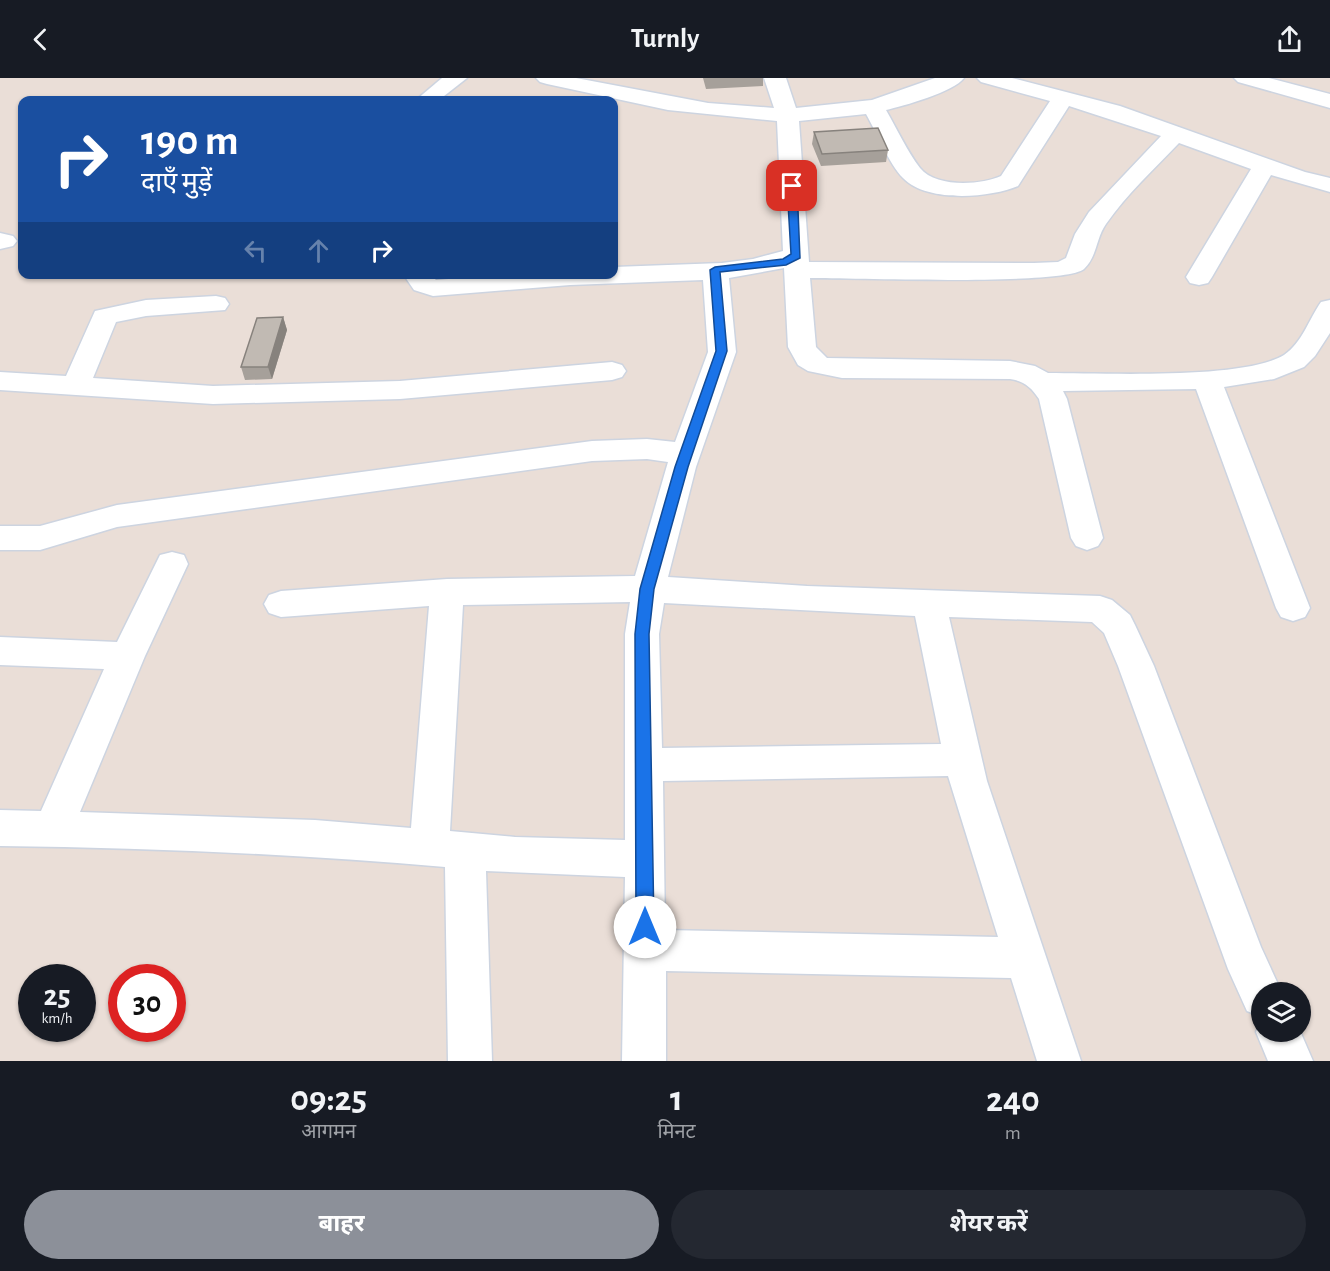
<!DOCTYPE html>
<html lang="hi">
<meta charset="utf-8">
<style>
body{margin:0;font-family:"Alegreya Sans","Noto Sans Devanagari",sans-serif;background:#242831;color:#f1f3f6;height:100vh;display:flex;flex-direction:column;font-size:22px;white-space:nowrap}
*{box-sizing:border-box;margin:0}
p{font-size:20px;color:#9ea1a6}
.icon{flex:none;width:33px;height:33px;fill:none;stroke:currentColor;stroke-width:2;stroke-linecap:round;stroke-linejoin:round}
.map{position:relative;height:983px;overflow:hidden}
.details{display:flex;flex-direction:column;background:#171b24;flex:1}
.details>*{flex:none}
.hud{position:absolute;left:18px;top:18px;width:600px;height:183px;border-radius:12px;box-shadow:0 2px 4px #0004;background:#1a4fa0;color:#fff;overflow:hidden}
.tools{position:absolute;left:1251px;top:904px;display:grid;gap:12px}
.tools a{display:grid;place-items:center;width:60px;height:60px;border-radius:50%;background:#171b24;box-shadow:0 2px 4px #0004;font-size:30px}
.speed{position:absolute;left:18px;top:886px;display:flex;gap:12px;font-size:30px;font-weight:700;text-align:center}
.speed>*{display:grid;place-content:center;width:78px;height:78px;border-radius:50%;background:#171b24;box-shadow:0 2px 4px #0004;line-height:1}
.speed small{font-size:15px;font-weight:400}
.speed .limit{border:9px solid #d22;background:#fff;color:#111}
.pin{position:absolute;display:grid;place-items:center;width:51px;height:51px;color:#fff;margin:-26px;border-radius:12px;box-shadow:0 3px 9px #0006}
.me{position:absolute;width:66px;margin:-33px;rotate:0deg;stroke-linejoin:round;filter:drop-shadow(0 0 4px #0008)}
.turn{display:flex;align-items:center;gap:21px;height:126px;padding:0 24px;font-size:27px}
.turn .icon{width:78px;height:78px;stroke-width:2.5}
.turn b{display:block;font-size:42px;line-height:51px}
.lanes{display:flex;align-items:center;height:57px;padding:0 24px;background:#0003;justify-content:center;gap:30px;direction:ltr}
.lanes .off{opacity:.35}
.eta{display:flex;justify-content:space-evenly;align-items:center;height:102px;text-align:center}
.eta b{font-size:36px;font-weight:700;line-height:42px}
.primary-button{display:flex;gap:12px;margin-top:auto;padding:12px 24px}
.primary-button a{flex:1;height:69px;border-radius:36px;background:#8c9099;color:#fff;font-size:24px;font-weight:700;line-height:69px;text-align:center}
.primary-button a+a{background:#242831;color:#f1f3f6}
header{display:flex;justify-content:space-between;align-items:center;height:78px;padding:0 24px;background:#171b24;font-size:27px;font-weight:700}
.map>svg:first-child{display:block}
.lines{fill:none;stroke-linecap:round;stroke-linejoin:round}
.minor-casing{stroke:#cdd4e0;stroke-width:3}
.minor{fill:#fff;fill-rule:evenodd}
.wall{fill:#a6a09a}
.shaded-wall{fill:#87827d}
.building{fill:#c1bab3;stroke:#87827d;stroke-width:1.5}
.route{fill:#1a73e8;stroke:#114b97;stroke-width:1.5}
</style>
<header><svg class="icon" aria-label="back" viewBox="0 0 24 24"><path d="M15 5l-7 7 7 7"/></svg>Turnly<svg class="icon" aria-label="share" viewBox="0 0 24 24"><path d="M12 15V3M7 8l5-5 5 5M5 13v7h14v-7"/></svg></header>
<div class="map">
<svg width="1330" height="983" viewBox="0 0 1330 983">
<rect width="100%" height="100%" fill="#eaded7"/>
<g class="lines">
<defs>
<g id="minor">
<polygon points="442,0 467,0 439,22 416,22"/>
<path d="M536,0H576L708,25L774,30L764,0H786L796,30L872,22L935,0H964C954,14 903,28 886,32C897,51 907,73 920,90C936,110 981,107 1001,98L1050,23L981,4L977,0H1012L1120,28L1305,94L1330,100V114L1271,97L1212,199L1208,205L1199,207L1190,205L1186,199L1251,91L1179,65C1154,91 1127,116 1106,146C1096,160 1097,179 1084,191C1064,208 850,200 810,200L816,269L827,280L1010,283L1035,288L1048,295C1101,295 1243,302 1284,277C1302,265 1309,241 1321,224L1330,222V255L1315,278L1304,289L1274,301L1224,309L1310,530L1305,539L1293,543L1281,539L1276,530L1196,311L1063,313L1067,321L1103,460L1098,468L1087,472L1076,468L1071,460L1039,321C1031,309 1024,303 1010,301L842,300L808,293L798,287L788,269L784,190L729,200L736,274L696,389L668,499L807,508L1100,518L1112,522L1130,537L1135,547L1154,588L1261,869L1282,915H1262V939L1247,933L1228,891L1118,588L1104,555L1092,544L949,539L987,703L1081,983H1037L1011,900L666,893V983H622L625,799L486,793L492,983H448L445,789C297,776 149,770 0,768V732L41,733L104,591L0,587V559L117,564L160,477L172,474L184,477L188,486L145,578L80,734L315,742L411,750L429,528L281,539L269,535L264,526L269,517L281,513L447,501L635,498L668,384L647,381L592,383L117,449L40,472H0V448H40L117,427L592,363L647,361L675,364L708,274L703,202L570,207L433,218L414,212L403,196H429L436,202L510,196H614V189L722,185L753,181L783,173L777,43L668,32L547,6L540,4ZM1069,28L1161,58L1089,134L1075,156L1066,180L1058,184L1034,185L809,184L799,43L866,36C877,55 889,86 903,100C927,125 990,120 1018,108ZM630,524L625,556V762L515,759L450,753L463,527ZM664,525L915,538L941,666L662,670L659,556ZM948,698L998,859L665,852L663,703Z"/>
<polygon points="1234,0 1269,0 1330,16 1330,30 1238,4"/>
<polygon points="0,155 13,158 17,163 13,168 0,171"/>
<polygon points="216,218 225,220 229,226 225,232 146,238 116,244 93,300 213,308 400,303 612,284 622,287 626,293 622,299 612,302 400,321 213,326 0,312 0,294 66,298 95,233 146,222"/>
<polygon points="1262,941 1262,954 1300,953 1313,983 1268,983 1256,954"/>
</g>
</defs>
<use href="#minor" class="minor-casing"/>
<use href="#minor" class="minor"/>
</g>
<g class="wall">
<polygon points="703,0 763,0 763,8 706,11"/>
<polygon points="814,54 888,72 886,84 821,88 812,66"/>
<polygon points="283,239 287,252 272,301 245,302 241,289"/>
</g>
<polygon class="shaded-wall" points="283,239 287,252 272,301 268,289"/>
<g class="building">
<polygon points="878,50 888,72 822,76 814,54"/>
<polygon points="283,239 268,289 241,289 257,240"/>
</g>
<polygon class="route" points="792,105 797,108 800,180 786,187 720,194 727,273 688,389 654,511 649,556 654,849 651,855 645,857 639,855 636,849 635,556 640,511 675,389 716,273 710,192 715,189 783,181 791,176 787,108"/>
</svg>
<div class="tools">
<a><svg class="icon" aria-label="layers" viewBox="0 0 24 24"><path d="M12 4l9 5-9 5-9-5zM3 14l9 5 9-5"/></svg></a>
</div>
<div class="speed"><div>25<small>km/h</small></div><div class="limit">30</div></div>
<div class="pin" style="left:792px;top:108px;background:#d93025"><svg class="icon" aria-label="arrive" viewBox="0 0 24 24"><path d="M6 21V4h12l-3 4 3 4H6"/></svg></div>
<svg class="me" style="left:645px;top:849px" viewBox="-20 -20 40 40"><circle r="19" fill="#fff"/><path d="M0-13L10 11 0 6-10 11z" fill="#1a73e8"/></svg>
<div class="hud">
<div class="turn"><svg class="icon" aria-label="right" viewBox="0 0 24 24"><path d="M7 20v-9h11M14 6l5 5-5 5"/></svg><div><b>190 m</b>दाएँ मुड़ें</div></div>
<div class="lanes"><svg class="icon off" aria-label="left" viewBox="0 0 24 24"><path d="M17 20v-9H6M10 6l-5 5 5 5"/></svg><svg class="icon off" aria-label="ahead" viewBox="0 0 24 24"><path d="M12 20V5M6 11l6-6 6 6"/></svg><svg class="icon" aria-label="right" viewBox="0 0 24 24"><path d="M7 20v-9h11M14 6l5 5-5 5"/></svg></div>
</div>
</div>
<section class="details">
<div class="eta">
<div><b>09:25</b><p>आगमन</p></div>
<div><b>1</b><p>मिनट</p></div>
<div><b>240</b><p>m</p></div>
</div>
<div class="primary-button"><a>बाहर</a><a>शेयर करें</a></div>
</section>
